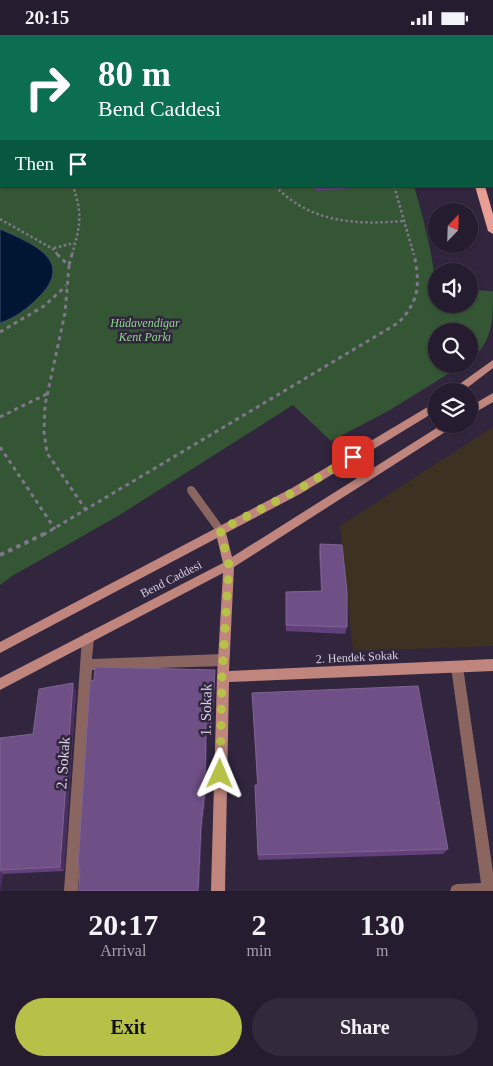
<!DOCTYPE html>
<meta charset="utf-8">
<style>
body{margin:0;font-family:"Times New Roman",serif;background:#32293b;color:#f1f3f6;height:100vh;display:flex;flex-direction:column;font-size:19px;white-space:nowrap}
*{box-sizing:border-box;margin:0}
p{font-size:16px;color:#a4a1aa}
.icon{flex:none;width:28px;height:28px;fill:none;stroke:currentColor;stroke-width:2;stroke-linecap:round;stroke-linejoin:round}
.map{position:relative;height:856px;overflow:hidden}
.sheet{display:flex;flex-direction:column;background:#261c2f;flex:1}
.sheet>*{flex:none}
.banner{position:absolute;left:0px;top:0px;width:494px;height:152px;box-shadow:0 1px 4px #0004,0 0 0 1px #423a4b;background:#0b6e4f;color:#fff;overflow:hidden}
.needle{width:32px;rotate:23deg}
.tools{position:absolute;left:428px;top:168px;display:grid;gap:10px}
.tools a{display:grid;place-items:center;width:50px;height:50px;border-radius:50%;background:#261c2f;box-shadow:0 1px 4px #0004,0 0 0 1px #423a4b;font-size:25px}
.pin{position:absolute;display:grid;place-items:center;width:42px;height:42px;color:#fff;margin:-21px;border-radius:10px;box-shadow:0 2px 8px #0006}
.me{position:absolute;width:55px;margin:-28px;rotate:1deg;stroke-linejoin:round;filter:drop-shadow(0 0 4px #0008)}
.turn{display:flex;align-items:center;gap:18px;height:105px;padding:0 15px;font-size:22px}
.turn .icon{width:65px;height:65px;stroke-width:2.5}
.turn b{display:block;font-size:35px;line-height:42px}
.then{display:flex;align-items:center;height:48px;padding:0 15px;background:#0003;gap:10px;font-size:19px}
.eta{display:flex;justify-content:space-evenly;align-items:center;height:85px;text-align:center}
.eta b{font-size:30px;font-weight:800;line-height:35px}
.primary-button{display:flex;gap:10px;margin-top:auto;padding:10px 15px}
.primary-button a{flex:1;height:58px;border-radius:30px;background:#b7c148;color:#111;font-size:20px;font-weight:800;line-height:58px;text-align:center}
.primary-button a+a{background:#32293b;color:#f1f3f6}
.status{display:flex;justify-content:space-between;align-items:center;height:35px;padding:0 25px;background:#261c2f;direction:ltr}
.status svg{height:14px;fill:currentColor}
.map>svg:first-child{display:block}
.education{fill:#3d3222}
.green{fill:#355634}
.water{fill:#001633;stroke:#414e68}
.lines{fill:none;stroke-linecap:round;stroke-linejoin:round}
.path-far2{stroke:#80768b;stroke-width:2.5;stroke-dasharray:2.5 2.5;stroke-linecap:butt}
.path-far1{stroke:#80768b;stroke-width:3;stroke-dasharray:4 4;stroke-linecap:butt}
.path{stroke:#80768b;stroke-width:4;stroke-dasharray:4.5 4.5;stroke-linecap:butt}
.lane{fill:#8b6661;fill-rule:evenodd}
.street{fill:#8b6661;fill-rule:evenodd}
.secondary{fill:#c0867e;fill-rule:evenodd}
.primary{fill:#e99f94;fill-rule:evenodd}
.wall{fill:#61407b}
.shaded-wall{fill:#492f5e}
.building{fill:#6e5086;stroke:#7e6494}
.route{stroke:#b7c148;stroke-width:9;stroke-dasharray:0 16.2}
.labels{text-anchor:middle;stroke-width:5;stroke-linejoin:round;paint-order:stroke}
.park-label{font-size:12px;font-style:italic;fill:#8bda88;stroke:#32263f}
.street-label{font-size:12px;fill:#d8d1e2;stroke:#32263f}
.near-street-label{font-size:15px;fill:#d8d1e2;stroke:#32263f}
</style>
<div class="status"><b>20:15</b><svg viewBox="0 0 49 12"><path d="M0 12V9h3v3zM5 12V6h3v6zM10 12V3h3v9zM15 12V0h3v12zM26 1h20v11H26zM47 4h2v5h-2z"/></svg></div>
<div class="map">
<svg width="493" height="856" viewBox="0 0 493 856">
<rect width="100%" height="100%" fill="#32263f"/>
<polygon class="education" points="493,392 493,611 353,616 340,491"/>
<path class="green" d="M0,0H356L1,1V151H414C425,189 436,229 436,269H469V255L493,256C493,286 493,307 469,326V296H436V329H464L390,375L331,406L293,370L118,481L12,541L0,550Z"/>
<path class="water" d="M0,194C31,208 77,225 38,263C27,274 15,283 0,288Z"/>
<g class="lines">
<g class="path-far2">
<polyline points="195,0 197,1"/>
<path d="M275,151C311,188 355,190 404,186"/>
<polyline points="394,151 414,220"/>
<polyline points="0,184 53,214 58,220"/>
<polyline points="54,213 74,208"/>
<path d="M72,220C80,190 83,181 73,151"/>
</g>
<g class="path-far1">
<polyline points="57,219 69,231 65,278 45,370 44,397 47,418 86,475"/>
<polyline points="69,230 72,219"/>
<polyline points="0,297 44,271 66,251"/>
<polyline points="0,382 47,359"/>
<polyline points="0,412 55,494"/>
<path d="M43,500L398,288C420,266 420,248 414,219"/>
</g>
<polyline class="path" points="0,520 46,498"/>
<polygon class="lane" points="191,451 194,452 223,492 225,495 223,498 220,499 217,498 188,458 187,455 188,452"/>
<g class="street">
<polygon points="88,598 92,599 94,603 92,624 223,619 227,621 229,625 227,629 223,631 92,635 78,856 64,856 82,603 84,599"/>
<polygon points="457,626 461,628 463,632 493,837 493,856 450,856 452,851 457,849 481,848 451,632 453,628"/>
</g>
<g class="secondary">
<polygon points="493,325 493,333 463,356 452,356 454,353"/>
<polygon points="493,358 493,367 469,381 469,372"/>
<polygon points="436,367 436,376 300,459 226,498 232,522 443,389 455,389 453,392 234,532 229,636 493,624 493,636 229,647 225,856 211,856 217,642 223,538 0,655 0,643 223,528 217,503 0,618 0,607 292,453"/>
</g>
<g class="primary">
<rect x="407" y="0" width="8" height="1"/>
<polygon points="475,151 485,151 493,179 493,199 488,196"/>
</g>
</g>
<g class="wall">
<polygon points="315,151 354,151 354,153 316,156"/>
<polygon points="320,509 347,592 345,599 286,596 286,557 321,556 319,517"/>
<polygon points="215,641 212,691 207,691 206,759 202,794 199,856 79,856 80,834 78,831"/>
<polygon points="76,655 64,836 3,839 0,856 0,703 33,699"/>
<polygon points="252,658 448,814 443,819 258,825 255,757 255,750 257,750"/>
</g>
<g class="shaded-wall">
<polygon points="215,635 215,641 212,691 212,685"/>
<polygon points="73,648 76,655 64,836 60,832"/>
<polygon points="206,685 207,691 206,759 202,794 199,856 198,856"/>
<polygon points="0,836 3,839 0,856"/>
</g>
<g class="building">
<polygon points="240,0 261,0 262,1 240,1"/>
<polygon points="320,509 342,510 347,557 347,592 286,590 286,557 322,556"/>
<polygon points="95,632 215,635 212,685 206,685 205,754 201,790 198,856 79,856 80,831 78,831 90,646 94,645"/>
<polygon points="73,648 60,832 0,835 0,703 33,699 39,654"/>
<polygon points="418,651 448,814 258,820 255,750 258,750 252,658"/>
</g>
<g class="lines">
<polyline class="route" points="220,739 222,642 229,530 220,495 296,456 353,422"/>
</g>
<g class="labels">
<g class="park-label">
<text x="145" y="292">Hüdavendigar<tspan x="145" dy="14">Kent Parkı</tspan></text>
</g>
<g class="street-label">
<text transform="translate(171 544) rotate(-27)" y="4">Bend Caddesi</text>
<text transform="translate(357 622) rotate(-3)" y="4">2. Hendek Sokak</text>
</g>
<g class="near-street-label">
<text transform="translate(206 675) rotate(-89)" y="5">1. Sokak</text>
<text transform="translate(63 728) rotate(-86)" y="5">2. Sokak</text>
</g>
</g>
</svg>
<div class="tools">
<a><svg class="needle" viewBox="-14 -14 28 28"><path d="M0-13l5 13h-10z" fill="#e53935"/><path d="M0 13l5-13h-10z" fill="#a4a1aa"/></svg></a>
<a><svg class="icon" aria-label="sound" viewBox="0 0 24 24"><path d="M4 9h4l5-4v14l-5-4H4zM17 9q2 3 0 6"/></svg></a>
<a><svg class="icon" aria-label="search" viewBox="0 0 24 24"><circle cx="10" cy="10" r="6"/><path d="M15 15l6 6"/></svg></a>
<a><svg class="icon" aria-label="layers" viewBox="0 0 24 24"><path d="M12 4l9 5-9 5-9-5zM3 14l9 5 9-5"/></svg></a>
</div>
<div class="pin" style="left:353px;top:422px;background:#d93025"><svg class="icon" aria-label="arrive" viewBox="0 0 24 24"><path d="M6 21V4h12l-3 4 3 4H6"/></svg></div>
<svg class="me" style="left:220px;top:739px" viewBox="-20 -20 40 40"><path d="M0-17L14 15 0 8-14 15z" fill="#b7c148" stroke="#fff" stroke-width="4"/></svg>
<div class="banner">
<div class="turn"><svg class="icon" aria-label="right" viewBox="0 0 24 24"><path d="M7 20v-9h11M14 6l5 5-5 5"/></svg><div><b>80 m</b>Bend Caddesi</div></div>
<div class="then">Then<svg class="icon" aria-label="arrive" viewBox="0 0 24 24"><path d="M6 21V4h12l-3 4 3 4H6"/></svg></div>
</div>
</div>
<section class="sheet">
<div class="eta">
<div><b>20:17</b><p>Arrival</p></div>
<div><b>2</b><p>min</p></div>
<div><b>130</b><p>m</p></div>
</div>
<div class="primary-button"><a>Exit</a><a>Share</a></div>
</section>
